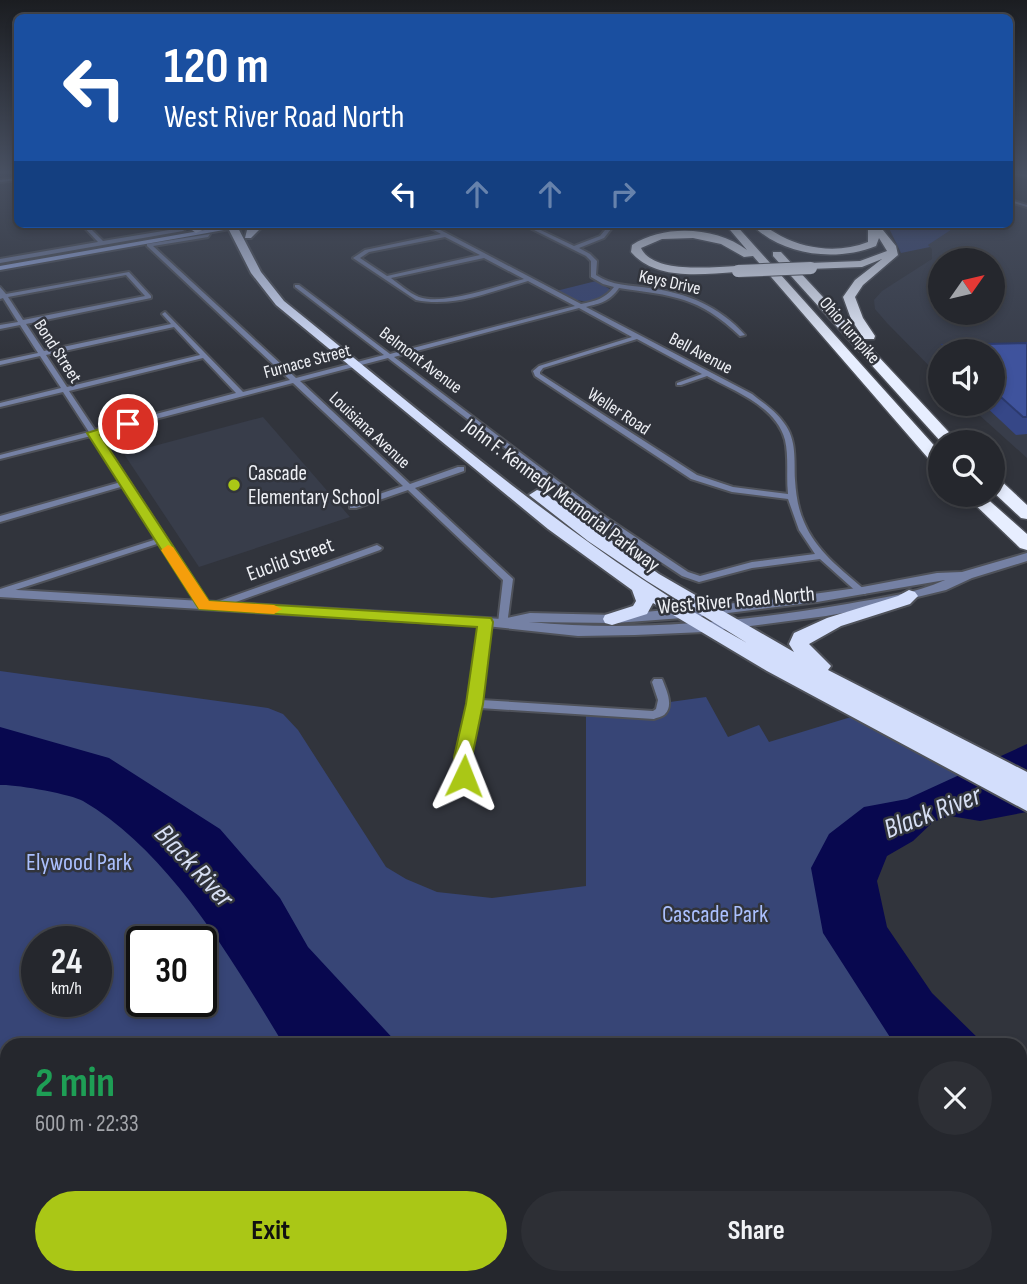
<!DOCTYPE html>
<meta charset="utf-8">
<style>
body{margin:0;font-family:"Sofia Sans Condensed",sans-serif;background:#2d2f35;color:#f1f3f6;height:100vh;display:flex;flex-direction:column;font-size:26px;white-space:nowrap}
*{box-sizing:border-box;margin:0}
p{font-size:23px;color:#a3a5aa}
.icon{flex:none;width:38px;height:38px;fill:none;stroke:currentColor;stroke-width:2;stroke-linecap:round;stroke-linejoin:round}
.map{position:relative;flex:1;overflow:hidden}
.drawer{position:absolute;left:0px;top:1038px;width:1027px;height:247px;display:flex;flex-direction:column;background:#25272d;border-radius:21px 21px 0 0;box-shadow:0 4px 10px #0003,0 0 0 2px #424449}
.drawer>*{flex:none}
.banner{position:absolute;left:14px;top:14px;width:999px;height:214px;border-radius:10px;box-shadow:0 4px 10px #0003,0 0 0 2px #424449;background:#1a4fa0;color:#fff;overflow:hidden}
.needle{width:46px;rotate:56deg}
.fabs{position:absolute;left:928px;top:248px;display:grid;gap:14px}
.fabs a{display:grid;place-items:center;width:77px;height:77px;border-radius:50%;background:#25272d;box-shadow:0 4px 10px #0003,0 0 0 2px #424449;font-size:35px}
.speed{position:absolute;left:21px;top:926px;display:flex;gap:14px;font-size:35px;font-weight:700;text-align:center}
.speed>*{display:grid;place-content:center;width:91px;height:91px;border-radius:50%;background:#25272d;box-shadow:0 4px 10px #0003,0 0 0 2px #424449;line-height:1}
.speed small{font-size:18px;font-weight:400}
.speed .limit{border:4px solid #111;border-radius:10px;background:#fff;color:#111}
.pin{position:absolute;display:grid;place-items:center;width:60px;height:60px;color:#fff;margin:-30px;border:4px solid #fff;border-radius:50%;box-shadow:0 2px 7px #0007}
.me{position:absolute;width:77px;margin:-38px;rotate:2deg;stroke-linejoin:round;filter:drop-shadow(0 0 5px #0008)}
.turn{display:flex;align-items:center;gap:24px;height:147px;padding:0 35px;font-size:32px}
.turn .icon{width:91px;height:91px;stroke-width:2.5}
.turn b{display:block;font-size:49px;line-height:60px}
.lanes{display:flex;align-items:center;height:66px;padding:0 35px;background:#0003;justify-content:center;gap:35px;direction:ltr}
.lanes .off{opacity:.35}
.round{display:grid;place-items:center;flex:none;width:74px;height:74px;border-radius:37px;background:#2d2f35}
.summary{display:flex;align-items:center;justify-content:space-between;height:119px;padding:0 35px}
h1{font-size:42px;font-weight:700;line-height:52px;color:#1e9e55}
.cta{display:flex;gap:14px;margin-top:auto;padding:14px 35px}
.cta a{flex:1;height:80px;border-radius:42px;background:#aac716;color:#111;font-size:28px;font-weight:700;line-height:80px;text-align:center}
.cta a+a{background:#2d2f35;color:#f1f3f6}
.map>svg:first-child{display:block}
.built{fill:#383d4a;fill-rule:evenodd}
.green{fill:#374576;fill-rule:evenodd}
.water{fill:#08084f}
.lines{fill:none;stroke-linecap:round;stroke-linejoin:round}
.stream{stroke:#08084f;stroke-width:5}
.minor-casing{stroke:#4f525a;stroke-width:4}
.tertiary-casing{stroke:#4f525a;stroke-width:4}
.secondary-casing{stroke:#4f525a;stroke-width:4}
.primary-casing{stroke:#4f525a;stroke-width:3}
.trunk-casing{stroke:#4f525a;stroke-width:4}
.motorway-casing{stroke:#4f525a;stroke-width:3}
.minor{fill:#7581a4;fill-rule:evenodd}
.tertiary{fill:#7581a4;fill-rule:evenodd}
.secondary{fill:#99ace3;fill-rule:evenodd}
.primary{fill:#bfcef9;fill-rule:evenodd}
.trunk{fill:#d3defc;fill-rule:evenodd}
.motorway{fill:#e7eeff;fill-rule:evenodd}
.motorway-bridge-casing{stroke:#4f525a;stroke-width:14;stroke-linecap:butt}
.motorway-bridge{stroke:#e7eeff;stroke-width:12}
.wall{fill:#364787}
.building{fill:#3f539d;stroke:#2c3a6e;stroke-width:2}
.route{fill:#aac716;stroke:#6e810e;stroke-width:2}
.slow{fill:#f59e0b}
.poi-dot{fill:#aac716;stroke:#31343c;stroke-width:2.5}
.labels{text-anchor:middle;stroke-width:5;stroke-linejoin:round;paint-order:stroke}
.far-street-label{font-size:18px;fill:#eef0f5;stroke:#31343c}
.poi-label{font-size:21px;fill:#eef0f5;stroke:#31343c;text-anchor:start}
.street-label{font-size:21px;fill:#eef0f5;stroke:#31343c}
.near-park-label{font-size:24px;fill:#abc0fe;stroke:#31343c}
.near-water-label{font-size:28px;font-style:italic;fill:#d7dff4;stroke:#31343c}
</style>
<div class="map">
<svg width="1027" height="1284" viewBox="0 0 1027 1284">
<rect width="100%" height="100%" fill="#31343c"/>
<g class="built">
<path d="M1010,202L1027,207V458L967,404H992V352H940V377L887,323L875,309L874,300L882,291L932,259V249L928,245L960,224H1010ZM940,261H992V313H940Z"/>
<polygon points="263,417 350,517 199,567 124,454"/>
</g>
<g class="green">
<polygon points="887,224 960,224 928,245 930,247 901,253"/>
<path d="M596,281L611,290C594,309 576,301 556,291Z"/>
<path d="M0,671L268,708L283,714L298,730L386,867L406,879L437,892L492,898L586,886V714L655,719L664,714L670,702L706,697L728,737L759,725L769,742L851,717L987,790L905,818L843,886L936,1045H7V1278H1020V1106L1027,1111V1284H0ZM37,942H96V1001H37ZM142,942H201V1001H142Z"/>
</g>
<g class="water">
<path d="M0,727L109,758L220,829L280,898L308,947L399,1045H284C232,960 170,852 83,801C71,794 15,784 0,785Z"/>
<polygon points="1027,744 1027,812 980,821 950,816 933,822 913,841 887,856 877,881 887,927 932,993 985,1045 895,1045 823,933 811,868 829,834 864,807 907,799"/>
<polygon points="1020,1069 1027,1073 1027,1163 1020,1159"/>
<polygon points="434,1278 571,1278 578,1284 438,1284"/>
</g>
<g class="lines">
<polyline class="stream" points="155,1284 159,1278"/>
<defs>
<g id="minor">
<polygon points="1010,172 1027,175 1027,177 1010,173"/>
<polygon points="18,178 18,180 0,182 0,180"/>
<polygon points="1010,200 1027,205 1027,207 1010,202"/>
<polygon points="81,224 86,224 103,241 181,228 185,224 190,224 183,231 0,263 0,259 98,242"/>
<path d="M423,224H429L581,304C595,301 605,299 614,287L603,284L591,277V261L586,256L522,224H528L574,246L600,236L610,224H615L604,238L579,248L590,254L597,261L596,275C612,286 630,285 649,288C687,293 719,306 745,335L740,336C698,296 673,296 619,288C609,302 601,303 586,307L752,394C763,403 776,411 784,423C797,440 794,460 795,480C796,495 798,509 804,522C816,551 842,570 865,590L867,592L865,594H859L820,559L752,568L699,582L682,576L601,522L388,358L300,381L410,484L458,467H464V471L415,488L513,579L507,625H499L498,623L503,580L408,490L356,508H350V504L403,486L293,383L98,434L210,605L209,607H201L160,543L0,595V589L157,539L124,486L0,522V516L121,482L91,436L0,459V455L89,432L63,392L0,407V403L61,388L40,356L0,365V361L38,353L20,325L0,329V325L18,322L3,298L0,299V287L6,294L129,272L151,296V298L26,324L44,351L171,324L162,314L165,312L243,392L290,380L147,246V244L210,234L208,237L153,246L296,378L384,355L295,287V285H299L390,354L575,306L528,281C492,291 454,308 416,300L353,258L365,250L441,234ZM445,237L480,255L387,276L360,258L369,252ZM484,258L524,279C498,286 444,306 419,297C409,293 399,284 391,278ZM126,275L145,296L23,320L8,297ZM579,308L632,337L539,366L533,371L535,376L691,479L732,492L788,499L799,530L815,554L752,562L700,576L688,572L607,518L394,357ZM174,327L200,355L67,387L46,355ZM637,339L702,374L677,383V385H681L707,376C734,391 776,406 785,440C789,457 786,476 788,494L733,487L697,475L540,374V372L543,368ZM203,358L236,393L95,430L69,391Z"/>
<polygon points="377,545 382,548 380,550 219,608 211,608 210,606 211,604"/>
<path d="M486,619L491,622L481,700L653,711L656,709L658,700L652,682L654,679H662C666,689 674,705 665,714C664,716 656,718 654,719L480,708L470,750V776L468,779L464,781L460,779L458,776V750L469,704L481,622Z"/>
</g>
<path id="tertiary" d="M1027,553V561L972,578L946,590L876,607L826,616L704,632L635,635L578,636L486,626L0,597V589L502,619L530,613L615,615L777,599L857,588L937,573L962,572ZM945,580C915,594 879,598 847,604C743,622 634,632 529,622L615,623L696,617L817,602Z"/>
<polygon id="secondary" points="233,225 235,228 0,270 0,266"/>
<polygon id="primary" points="204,224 216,224 196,233 192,230"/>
<g id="trunk">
<path d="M226,224H236L261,272L284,301C433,421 578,550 747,643L647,581L588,541L529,495L537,490L543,492L659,574L794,652L789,644L794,633L827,618L898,596L909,590L915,592L918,596L910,604L841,626L809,644L831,666L828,670L1027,772V811L767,671L653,603L647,614L612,625L605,623L603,619L605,615L633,606L636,601L632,590L548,529L276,305L251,273Z"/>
<polygon points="254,224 265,224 251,238 245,238 247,230"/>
</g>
<g id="motorway">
<path d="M725,224H735L940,452V467L934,465L753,256L744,257L721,244L693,238L662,239L641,248C653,274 712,267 736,266L742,269L736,272C701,274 656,281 631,252L632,245C665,224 716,227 747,250Z"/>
<path d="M751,224C764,224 770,230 781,236C808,250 840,253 868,242V224H878L896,246L898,255L863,285L855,297L863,318L875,336L874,339H864L851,319L843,297L855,280L882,259L862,267L809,269L803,266L809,263L860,261L887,251L879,238L876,246C836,262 782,256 751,224Z"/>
<polygon points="773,252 781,252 959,443 942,443 773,256"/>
<polygon points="992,477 998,478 1027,505 1027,519 1021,518 992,491"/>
<polygon points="965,495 983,495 1027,534 1027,550 1020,548"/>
</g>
</defs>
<use href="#minor" class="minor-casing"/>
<use href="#tertiary" class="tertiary-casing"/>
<use href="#secondary" class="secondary-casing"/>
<use href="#primary" class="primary-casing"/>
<use href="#trunk" class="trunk-casing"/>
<use href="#motorway" class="motorway-casing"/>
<use href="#minor" class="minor"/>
<use href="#tertiary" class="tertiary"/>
<use href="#secondary" class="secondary"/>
<use href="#primary" class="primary"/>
<use href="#trunk" class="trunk"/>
<use href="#motorway" class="motorway"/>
<defs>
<polyline id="motorway-bridge" points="738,271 811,268"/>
</defs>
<use href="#motorway-bridge" class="motorway-bridge-casing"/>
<use href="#motorway-bridge" class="motorway-bridge"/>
</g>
<polygon class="wall" points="1027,343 1027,434 1016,435 983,404 992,404 992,352 940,352 943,345"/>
<polygon class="building" points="1027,343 1027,417 1023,417 992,389 992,352 951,352 943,345"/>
<linearGradient id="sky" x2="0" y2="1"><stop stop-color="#1b1d21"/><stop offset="0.49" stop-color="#485061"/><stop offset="1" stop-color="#485061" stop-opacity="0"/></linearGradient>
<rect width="1027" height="352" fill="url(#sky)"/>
<polygon class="route" points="128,420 134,424 132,426 100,435 209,601 491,618 493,622 483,704 472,757 474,776 471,782 464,784 458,782 454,757 466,704 477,627 199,609 87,433"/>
<polygon class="slow" points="168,545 173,547 209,601 274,605 282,609 274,614 199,609 161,550"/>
<circle class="poi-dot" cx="234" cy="485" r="7"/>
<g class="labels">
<g class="far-street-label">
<text transform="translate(670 282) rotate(12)" y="6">Keys Drive</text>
<text transform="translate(850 330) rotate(49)" y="6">Ohio Turnpike</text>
<text transform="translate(58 351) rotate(57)" y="6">Bond Street</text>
<text transform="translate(701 353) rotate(28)" y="6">Bell Avenue</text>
<text transform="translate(421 360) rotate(37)" y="6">Belmont Avenue</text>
<text transform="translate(307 361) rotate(-15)" y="6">Furnace Street</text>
<text transform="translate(619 411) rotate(33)" y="6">Weller Road</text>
<text transform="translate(370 430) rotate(43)" y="6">Louisiana Avenue</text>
</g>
<g class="poi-label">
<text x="248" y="480">Cascade<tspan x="248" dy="24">Elementary School</tspan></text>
</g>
<g class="street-label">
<text transform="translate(562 495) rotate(37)" y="7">John F. Kennedy Memorial Parkway</text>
<text transform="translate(290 559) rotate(-20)" y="7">Euclid Street</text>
<text transform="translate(736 600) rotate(-5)" y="7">West River Road North</text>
</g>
<g class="near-park-label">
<text x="79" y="870">Elywood Park</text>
<text x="715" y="922">Cascade Park</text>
</g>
<g class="near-water-label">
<text transform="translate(932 811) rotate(-21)" y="10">Black River</text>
<text transform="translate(195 865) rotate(47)" y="10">Black River</text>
</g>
</g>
</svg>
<div class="fabs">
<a><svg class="needle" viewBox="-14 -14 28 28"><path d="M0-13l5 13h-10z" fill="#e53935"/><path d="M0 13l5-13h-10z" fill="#a3a5aa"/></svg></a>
<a><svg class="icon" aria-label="sound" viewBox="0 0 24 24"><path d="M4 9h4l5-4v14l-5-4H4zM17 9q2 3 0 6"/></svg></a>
<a><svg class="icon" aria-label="search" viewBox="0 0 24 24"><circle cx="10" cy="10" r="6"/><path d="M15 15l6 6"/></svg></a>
</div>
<div class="speed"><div>24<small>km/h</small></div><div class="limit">30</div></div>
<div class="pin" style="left:128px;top:424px;background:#d93025"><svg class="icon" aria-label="arrive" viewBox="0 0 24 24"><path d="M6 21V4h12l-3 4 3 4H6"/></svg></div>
<svg class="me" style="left:464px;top:776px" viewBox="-20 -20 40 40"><path d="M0-17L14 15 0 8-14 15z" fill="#aac716" stroke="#fff" stroke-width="4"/></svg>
<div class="banner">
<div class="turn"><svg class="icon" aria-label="left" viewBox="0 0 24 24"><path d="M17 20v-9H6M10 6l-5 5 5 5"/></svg><div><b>120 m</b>West River Road North</div></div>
<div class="lanes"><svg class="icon" aria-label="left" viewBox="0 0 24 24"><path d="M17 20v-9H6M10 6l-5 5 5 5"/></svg><svg class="icon off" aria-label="ahead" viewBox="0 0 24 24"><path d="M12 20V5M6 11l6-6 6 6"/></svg><svg class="icon off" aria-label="ahead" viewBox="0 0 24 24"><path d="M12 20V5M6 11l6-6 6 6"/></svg><svg class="icon off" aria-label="right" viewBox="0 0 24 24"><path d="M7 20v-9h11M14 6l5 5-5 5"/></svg></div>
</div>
<section class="drawer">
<div class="summary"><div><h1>2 min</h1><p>600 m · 22:33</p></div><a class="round"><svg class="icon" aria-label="close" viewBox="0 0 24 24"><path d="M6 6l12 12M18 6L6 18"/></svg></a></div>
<div class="cta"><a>Exit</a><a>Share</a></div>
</section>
</div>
